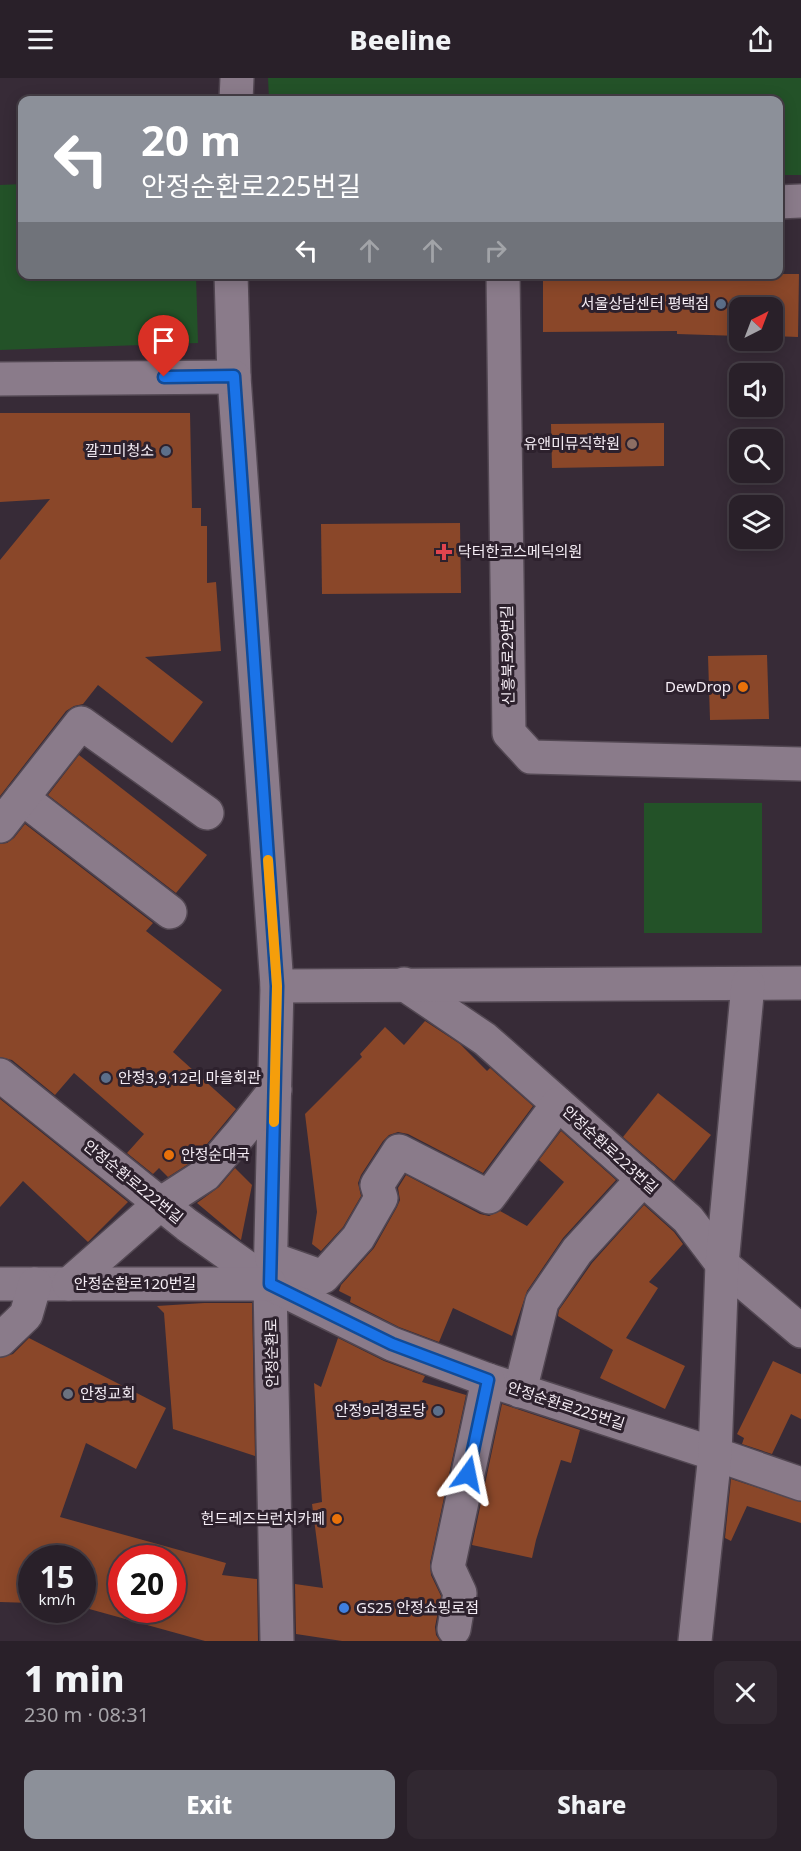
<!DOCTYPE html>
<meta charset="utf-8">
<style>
body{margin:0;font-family:"Noto Sans","Noto Sans KR",sans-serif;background:#312831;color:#f1f3f6;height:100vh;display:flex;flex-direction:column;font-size:22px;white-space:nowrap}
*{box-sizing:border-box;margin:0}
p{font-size:20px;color:#a5a3a8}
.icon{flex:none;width:33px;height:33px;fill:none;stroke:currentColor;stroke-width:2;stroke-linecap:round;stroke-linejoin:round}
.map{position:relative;height:1563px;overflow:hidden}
.drawer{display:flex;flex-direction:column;background:#292029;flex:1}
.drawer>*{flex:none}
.guide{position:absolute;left:18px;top:18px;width:765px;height:183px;border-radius:12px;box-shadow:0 3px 15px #0003,0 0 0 2px #453e46;background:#8c9099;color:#fff;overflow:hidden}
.needle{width:39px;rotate:42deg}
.fabs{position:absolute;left:729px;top:219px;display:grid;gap:12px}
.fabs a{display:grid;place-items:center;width:54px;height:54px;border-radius:12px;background:#292029;box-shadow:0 3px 15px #0003,0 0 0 2px #453e46;font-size:30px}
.speed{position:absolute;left:18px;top:1467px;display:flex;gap:12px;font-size:30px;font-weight:700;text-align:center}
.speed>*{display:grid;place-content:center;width:78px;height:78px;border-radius:50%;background:#292029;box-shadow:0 3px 15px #0003,0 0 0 2px #453e46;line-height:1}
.speed small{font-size:15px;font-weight:400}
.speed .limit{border:9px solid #d22;background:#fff;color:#111}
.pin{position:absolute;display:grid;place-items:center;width:51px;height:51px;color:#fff;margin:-62px -26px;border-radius:50% 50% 50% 0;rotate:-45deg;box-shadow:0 0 6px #0007}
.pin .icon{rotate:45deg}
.me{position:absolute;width:66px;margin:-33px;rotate:12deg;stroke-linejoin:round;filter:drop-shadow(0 0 4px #0008)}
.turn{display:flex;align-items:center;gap:21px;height:126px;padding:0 24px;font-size:27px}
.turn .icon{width:78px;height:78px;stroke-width:2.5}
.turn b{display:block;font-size:42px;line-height:51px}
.lanes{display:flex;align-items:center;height:57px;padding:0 24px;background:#0003;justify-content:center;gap:30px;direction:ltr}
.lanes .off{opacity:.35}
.round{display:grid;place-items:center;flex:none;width:63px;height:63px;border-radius:12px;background:#312831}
.summary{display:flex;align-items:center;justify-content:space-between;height:102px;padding:0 24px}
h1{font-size:36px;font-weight:800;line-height:45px}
.primary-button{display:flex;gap:12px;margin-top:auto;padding:12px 24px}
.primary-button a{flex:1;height:69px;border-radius:12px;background:#8c9099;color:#fff;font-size:24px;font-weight:800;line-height:69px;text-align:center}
.primary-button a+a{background:#312831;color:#f1f3f6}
header{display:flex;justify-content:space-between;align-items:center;height:78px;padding:0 24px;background:#292029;font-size:27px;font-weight:800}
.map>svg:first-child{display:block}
.green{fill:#235228}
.building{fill:#8a4729;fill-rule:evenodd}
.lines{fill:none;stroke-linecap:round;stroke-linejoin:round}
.minor-casing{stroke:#524752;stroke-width:36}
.minor{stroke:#8a7b8a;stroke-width:33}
.route-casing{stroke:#114b97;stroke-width:15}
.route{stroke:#1a73e8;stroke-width:10}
.slow{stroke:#f59e0b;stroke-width:10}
.service-dot{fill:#5c6f8a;stroke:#2d212d;stroke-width:2}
.education-dot{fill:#8d6e63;stroke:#2d212d;stroke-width:2}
.health-dot{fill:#e0444e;stroke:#2d212d;stroke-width:2}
.food-dot{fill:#e8710a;stroke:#2d212d;stroke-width:2}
.worship-dot{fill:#6b7280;stroke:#2d212d;stroke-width:2}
.shop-dot{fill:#3f7fe0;stroke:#2d212d;stroke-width:2}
.labels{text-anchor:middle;stroke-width:6;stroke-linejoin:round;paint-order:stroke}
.poi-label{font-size:15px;fill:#f5edf5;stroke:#2d212d;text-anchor:end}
.street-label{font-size:15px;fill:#f5edf5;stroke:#2d212d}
</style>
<header><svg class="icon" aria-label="menu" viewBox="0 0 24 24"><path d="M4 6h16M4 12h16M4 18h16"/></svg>Beeline<svg class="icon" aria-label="share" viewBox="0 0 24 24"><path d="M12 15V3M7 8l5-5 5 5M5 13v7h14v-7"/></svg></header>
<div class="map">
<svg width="801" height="1563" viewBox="0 0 801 1563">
<rect width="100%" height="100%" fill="#372b37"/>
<g class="green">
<polygon points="268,0 801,0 801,97 779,97 778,22 269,22"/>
<polygon points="22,106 22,196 196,197 198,265 0,272 0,107"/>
<rect x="644" y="725" width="118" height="130"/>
</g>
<g class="building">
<polygon points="543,196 799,196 798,259 772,258 772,230 740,230 740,258 677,256 677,253 543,254"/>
<polygon points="0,335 190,335 192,430 201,430 201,448 207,448 207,505 216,504 221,573 145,579 203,624 172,665 98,607 83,626 74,628 66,633 0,718 0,482 50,421 0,424"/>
<polygon points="664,345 664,388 552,390 551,346"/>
<polygon points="460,445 461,515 322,516 321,446"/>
<polygon points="767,577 769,641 710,642 708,578"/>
<polygon points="79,677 207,777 176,815 48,717"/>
<polygon points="25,746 153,845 146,853 222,912 173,974 236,1031 193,1083 168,1099 159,1090 153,1096 127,1075 144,1056 74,995 55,1017 12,982 0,979 0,766 7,765 14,760"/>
<polygon points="425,943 460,966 487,993 490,990 533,1028 483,1095 408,1056 398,1054 389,1057 383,1063 361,1097 358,1105 361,1118 343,1149 321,1173 312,1166 317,1134 305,1036 362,979 360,976 385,949 404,967"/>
<polygon points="658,1015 711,1057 674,1103 623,1059"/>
<polygon points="0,1021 128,1124 88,1164 23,1103 0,1129"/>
<polygon points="561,1053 616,1102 563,1160 527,1213 512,1258 453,1230 439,1264 399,1249 350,1224 351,1219 339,1213 341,1207 374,1170 397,1129 400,1122 398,1110 406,1097 480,1136 489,1138 500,1133 527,1148 564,1104 539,1082"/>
<polygon points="235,1090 252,1107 241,1162 197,1125 219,1109"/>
<polygon points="644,1127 674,1154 683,1166 649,1204 658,1210 626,1260 685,1288 665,1331 600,1300 613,1272 558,1238 559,1232 592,1185"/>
<polygon points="204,1225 252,1225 255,1378 173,1351 164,1235 157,1228"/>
<path d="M29,1260L166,1330L136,1391L86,1365L60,1439L226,1485L222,1497L257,1501L258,1563H205L82,1529V1480H32V1525L0,1524V1280L13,1276ZM122,1480H172V1532H122Z"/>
<polygon points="338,1260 384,1283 425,1298 422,1304 466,1317 430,1485 431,1497 441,1518 435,1549 436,1557 440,1563 342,1563 296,1556 295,1506 323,1510 312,1426 322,1424 314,1305 321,1309"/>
<polygon points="773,1283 801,1296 801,1341 791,1336 772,1376 742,1366 744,1360 737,1356"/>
<polygon points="502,1326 580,1352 571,1385 561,1382 536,1462 532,1480 472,1467"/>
<polygon points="731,1401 801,1424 801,1445 747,1428 731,1463 725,1460"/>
</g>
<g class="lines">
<defs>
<g id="minor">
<polyline points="236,22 237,0"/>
<polyline points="778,124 801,123"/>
<polyline points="231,196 234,299 277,908 270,1206 277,1563"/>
<polyline points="503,196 509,655 531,679 801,686"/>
<polyline points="0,301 234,299"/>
<polyline points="22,720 170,834"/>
<polyline points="0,748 81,645 207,735"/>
<polyline points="404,906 485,961 688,1141 722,1186 801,1253"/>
<polyline points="277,908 801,905"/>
<polyline points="0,997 187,1147 270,1206 392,1266 488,1302 715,1376 801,1406"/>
<polyline points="272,1181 323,1199 358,1160 381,1120 377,1107 399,1073 489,1119 558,1026"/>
<polyline points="0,1206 270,1206"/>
<polyline points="69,1206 160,1126 205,1097 241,1055 275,1012"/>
<polyline points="0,1262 26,1237 35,1206"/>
<polyline points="520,1313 542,1224 577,1173 643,1101"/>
<polyline points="454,1551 460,1515 448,1489 488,1302"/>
<polyline points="695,1563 715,1376 722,1186 748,906"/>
</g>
</defs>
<use href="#minor" class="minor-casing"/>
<use href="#minor" class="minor"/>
</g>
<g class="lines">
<defs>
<polyline id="route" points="164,299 234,298 277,908 270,1206 392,1266 488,1302 468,1396"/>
</defs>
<use href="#route" class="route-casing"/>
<use href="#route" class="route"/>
<polyline class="slow" points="268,782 277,908 274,1044"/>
</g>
<g class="service-dot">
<circle cx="721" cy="226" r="6"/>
<circle cx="166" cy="373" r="6"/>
<circle cx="106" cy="1000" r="6"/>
<circle cx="438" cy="1333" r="6"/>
</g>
<circle class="education-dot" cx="632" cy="366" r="6"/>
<path class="health-dot" d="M441 465h6v6h6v6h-6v6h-6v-6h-6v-6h6z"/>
<g class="food-dot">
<circle cx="743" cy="609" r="6"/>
<circle cx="169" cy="1077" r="6"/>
<circle cx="337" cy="1441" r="6"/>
</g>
<circle class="worship-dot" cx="68" cy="1316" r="6"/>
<circle class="shop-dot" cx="344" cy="1530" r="6"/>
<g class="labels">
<g class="poi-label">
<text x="709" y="231">서울상담센터 평택점</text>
<text x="620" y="371">유앤미뮤직학원</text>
<text x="154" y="378">깔끄미청소</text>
<text x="458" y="479" text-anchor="start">닥터한코스메딕의원</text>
<text x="731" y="614">DewDrop</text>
<text x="118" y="1005" text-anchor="start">안정3,9,12리 마을회관</text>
<text x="181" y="1082" text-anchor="start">안정순대국</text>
<text x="80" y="1321" text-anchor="start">안정교회</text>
<text x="426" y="1338">안정9리경로당</text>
<text x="325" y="1446">헌드레즈브런치카페</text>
<text x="356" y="1535" text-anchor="start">GS25 안정쇼핑로점</text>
</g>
<g class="street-label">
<text transform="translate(508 577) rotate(-91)" y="5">신흥북로29번길</text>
<text transform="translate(610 1072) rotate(42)" y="5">안정순환로223번길</text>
<text transform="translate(133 1104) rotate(39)" y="5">안정순환로222번길</text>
<text x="135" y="1211">안정순환로120번길</text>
<text transform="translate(272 1275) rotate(-91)" y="5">안정순환로</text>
<text transform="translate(566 1328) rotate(18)" y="5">안정순환로225번길</text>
</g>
</g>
</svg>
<div class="fabs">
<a><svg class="needle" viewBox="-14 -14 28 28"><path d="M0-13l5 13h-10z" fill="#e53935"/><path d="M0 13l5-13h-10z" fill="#a5a3a8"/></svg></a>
<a><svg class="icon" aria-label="sound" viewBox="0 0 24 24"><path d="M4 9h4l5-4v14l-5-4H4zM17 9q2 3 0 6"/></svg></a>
<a><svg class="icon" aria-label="search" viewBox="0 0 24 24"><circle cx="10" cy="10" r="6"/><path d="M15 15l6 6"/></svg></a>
<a><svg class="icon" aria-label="layers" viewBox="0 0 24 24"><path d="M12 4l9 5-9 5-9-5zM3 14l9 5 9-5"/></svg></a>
</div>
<div class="speed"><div>15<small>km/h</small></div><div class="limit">20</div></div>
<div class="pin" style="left:164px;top:299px;background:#d93025"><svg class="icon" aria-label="arrive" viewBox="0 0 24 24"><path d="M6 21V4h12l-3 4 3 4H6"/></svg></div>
<svg class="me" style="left:468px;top:1396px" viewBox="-20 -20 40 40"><path d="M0-17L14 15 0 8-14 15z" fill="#1a73e8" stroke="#fff" stroke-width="4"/></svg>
<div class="guide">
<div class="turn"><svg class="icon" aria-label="left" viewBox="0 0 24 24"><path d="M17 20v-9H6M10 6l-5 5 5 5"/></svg><div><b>20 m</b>안정순환로225번길</div></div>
<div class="lanes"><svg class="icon" aria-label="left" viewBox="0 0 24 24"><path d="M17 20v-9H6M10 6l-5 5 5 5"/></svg><svg class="icon off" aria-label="ahead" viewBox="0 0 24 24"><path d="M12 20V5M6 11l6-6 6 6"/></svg><svg class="icon off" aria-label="ahead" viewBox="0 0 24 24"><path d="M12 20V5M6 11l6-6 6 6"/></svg><svg class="icon off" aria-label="right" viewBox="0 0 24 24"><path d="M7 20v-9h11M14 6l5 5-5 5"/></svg></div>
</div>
</div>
<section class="drawer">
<div class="summary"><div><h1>1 min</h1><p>230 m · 08:31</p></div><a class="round"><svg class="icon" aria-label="close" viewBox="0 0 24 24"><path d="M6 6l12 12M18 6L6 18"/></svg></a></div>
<div class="primary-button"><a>Exit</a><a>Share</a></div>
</section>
